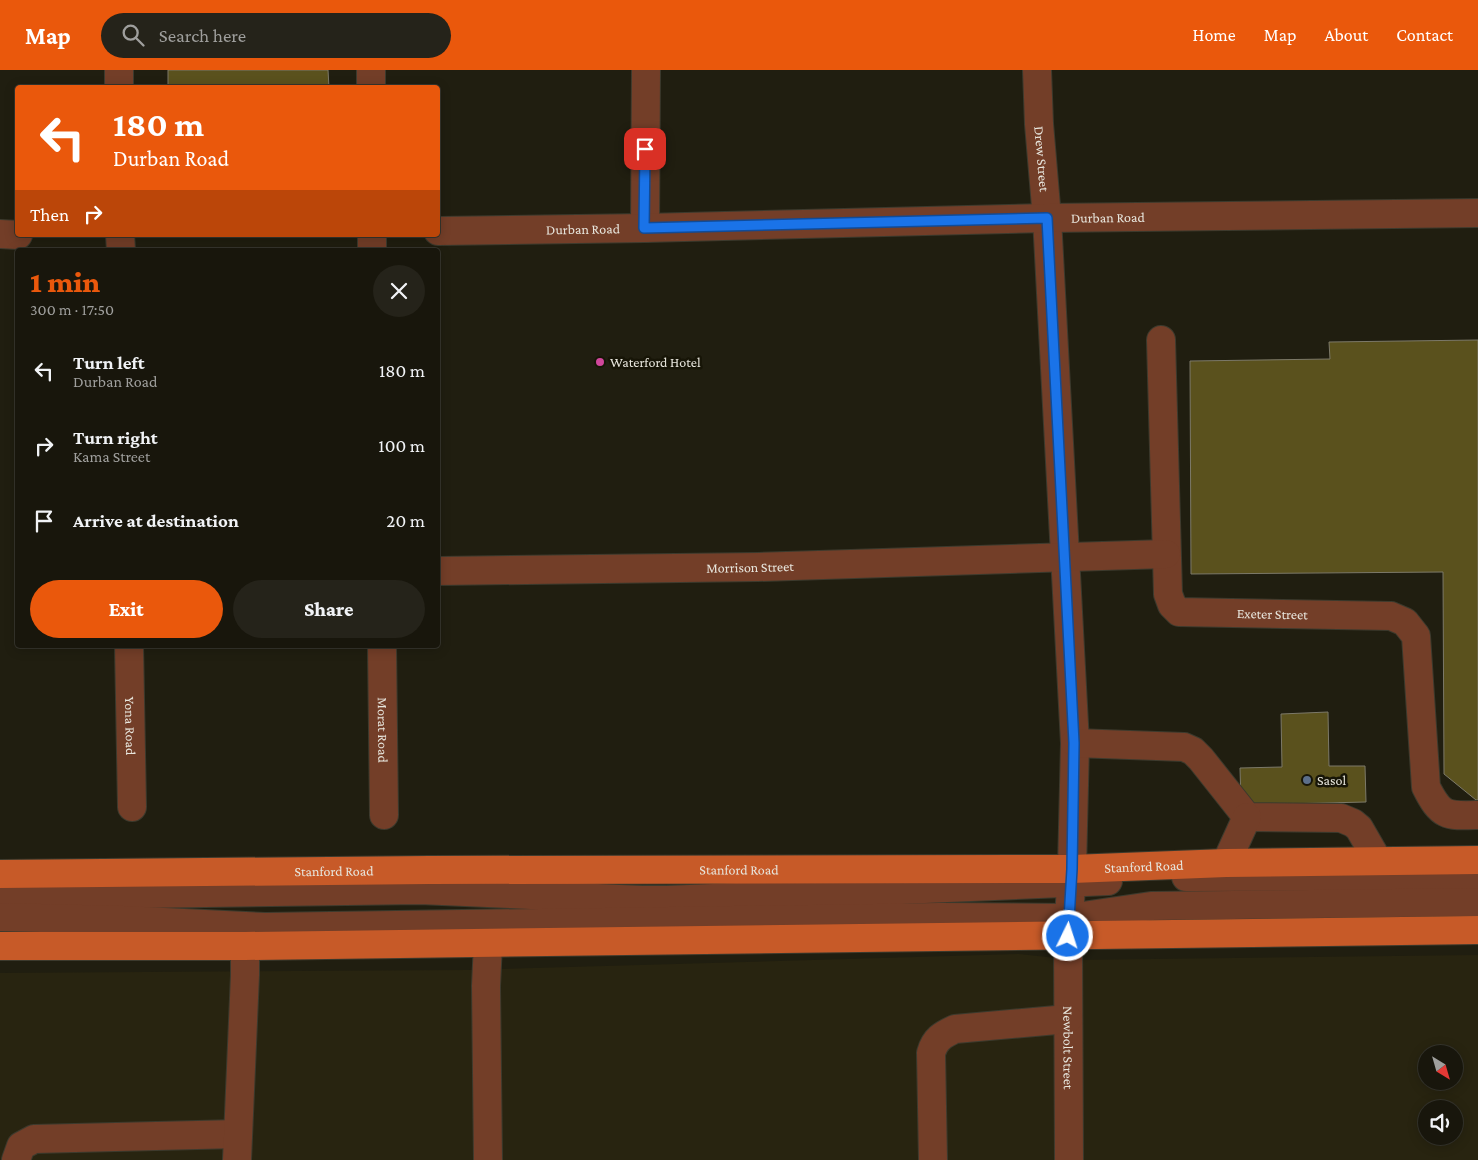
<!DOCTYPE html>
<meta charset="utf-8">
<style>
body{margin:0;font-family:"Crimson Pro",serif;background:#25231a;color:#f1f3f6;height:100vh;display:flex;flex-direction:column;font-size:19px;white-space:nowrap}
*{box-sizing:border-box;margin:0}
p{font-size:16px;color:#9f9f9d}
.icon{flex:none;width:28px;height:28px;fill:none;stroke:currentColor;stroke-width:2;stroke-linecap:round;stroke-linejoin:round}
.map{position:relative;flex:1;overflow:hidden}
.panel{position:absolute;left:15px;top:178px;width:425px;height:400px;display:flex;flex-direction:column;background:#18160c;border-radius:5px;box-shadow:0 2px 12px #0003,0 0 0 1px #36352d}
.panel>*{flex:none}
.guide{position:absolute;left:15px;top:15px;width:425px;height:152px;border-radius:5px;box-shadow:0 2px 12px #0003,0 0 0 1px #36352d;background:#ea580c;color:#fff;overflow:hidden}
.needle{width:32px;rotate:143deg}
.buttons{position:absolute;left:1418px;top:975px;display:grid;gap:10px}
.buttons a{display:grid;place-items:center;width:45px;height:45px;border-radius:50%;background:#18160c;box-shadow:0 2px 12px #0003,0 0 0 1px #36352d;font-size:25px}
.pin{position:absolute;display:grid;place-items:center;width:42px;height:42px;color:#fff;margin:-21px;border-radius:10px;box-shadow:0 2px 8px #0006}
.me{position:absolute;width:55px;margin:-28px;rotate:4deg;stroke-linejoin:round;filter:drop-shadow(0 0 4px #0008)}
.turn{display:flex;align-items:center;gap:18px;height:105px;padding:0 15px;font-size:22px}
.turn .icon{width:65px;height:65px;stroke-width:2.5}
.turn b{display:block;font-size:35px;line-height:42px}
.then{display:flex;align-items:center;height:48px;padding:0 15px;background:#0003;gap:10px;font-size:19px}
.round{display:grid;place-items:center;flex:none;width:52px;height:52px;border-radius:26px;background:#25231a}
.overview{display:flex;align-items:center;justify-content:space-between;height:85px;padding:0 15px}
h1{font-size:30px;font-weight:800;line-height:38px;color:#ea580c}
.primary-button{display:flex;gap:10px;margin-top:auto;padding:10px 15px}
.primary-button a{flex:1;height:58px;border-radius:30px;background:#ea580c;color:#fff;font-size:20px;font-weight:800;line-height:58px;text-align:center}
.primary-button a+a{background:#25231a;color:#f1f3f6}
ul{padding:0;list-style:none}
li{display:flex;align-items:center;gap:15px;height:75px;padding:0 15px}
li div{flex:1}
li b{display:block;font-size:19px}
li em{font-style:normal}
header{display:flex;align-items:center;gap:30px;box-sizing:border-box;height:70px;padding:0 25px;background:#ea580c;color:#fff}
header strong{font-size:24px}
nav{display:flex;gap:28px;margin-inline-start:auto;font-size:18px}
.search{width:350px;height:45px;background:#25231a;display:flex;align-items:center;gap:12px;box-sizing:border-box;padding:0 18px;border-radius:28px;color:#9f9f9d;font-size:19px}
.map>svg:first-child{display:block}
.built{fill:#282410;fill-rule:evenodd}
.building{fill:#5a511d;stroke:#7c7969}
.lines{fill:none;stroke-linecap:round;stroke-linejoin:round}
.minor-casing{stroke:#3c3a2d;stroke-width:30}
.major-casing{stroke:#3c3a2d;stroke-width:30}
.minor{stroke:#733e28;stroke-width:28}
.major{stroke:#c75a28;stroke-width:28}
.route-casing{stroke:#114b97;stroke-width:12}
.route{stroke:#1a73e8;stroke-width:9}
.hotel-dot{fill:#d1479c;stroke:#171507;stroke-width:2}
.service-dot{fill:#5c6f8a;stroke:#171507;stroke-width:2}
.labels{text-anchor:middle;stroke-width:5;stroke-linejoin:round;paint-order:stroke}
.street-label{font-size:14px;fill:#e7e5dc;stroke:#171507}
.poi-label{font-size:14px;fill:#e7e5dc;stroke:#171507;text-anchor:start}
</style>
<header>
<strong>Map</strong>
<div class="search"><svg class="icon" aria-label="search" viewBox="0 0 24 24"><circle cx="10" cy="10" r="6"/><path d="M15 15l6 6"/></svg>Search here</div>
<nav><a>Home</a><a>Map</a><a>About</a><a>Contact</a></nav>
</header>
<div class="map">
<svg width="1478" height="1090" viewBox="0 0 1478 1090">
<rect width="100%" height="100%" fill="#201e10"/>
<path class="built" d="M1019,884L1075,890L1478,885V1090H0V903L468,900ZM1426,984H1454V1011H1426ZM1426,1039H1454V1066H1426Z"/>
<g class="building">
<polygon points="168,0 328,0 329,18 168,18"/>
<polygon points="1478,270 1478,730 1476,730 1444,704 1443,502 1191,504 1190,291 1330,289 1329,272"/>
<polygon points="1328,642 1329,696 1365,696 1366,732 1241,735 1240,698 1282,697 1281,644"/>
</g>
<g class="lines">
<defs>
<g id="minor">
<polyline points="119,0 119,18"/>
<polyline points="371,0 371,18"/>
<path id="s1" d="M1037,0L1039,54L1047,148L1075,673L1072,799L1068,865L1069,1090"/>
<polyline points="645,158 646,0"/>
<path id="s2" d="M438,161L645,158L1047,148L1478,143"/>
<polyline points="0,164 18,165"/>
<polyline points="120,165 121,180"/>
<polyline points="372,165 372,180"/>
<path id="s3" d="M1161,270L1168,524L1172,535L1179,542L1391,546L1405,552L1416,566L1426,717C1441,747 1447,746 1478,745"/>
<path id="s4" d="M438,501L758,497L1166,484"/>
<path id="s5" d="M129,575L132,737"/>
<path id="s6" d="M382,575L384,745"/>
<polyline points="1075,673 1184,677 1193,681 1201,689 1247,747 1341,748 1353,753 1359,758 1378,791"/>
<polyline points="1226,793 1247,747"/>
<polyline points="1186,807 1478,806"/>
<polyline points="0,826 420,820 642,830 667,830 1108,811"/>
<polyline points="0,847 123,850 265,857 940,847 1069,848 1151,836 1478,832"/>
<polyline points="16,1090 21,1076 34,1069 238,1064"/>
<polyline points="237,1090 245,905 245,876"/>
<polyline points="488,1090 486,916 488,873"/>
<path d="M933,1090L931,983C935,969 942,965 955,959L1068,949"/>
</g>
<g id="major">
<path id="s7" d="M0,804L429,800L1072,799L1226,793L1478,790"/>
<polyline points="0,876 245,876 1478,860"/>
</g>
</defs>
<use href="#minor" class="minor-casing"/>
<use href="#major" class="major-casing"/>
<use href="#minor" class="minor"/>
<use href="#major" class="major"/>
</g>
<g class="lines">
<defs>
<polyline id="route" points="645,79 644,158 1047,148 1074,673 1072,799 1068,866"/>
</defs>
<use href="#route" class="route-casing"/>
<use href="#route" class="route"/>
</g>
<circle class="hotel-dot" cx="600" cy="292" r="5"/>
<circle class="service-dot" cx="1307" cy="710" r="5"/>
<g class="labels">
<g class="street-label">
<text dy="5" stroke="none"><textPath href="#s1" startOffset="89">Drew Street</textPath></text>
<text dy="5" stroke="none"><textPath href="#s2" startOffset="670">Durban Road</textPath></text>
<text dy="5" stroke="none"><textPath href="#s2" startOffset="145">Durban Road</textPath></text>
<text dy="5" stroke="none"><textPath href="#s4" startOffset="312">Morrison Street</textPath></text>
<text dy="5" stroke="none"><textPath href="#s3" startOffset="369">Exeter Street</textPath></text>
<text dy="5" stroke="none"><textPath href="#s5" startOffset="81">Yona Road</textPath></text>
<text dy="5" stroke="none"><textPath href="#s6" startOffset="85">Morat Road</textPath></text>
<text dy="5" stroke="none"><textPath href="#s7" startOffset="1144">Stanford Road</textPath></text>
<text dy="5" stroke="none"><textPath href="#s7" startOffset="739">Stanford Road</textPath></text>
<text dy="5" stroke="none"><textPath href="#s7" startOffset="334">Stanford Road</textPath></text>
<text dy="5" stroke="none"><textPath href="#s1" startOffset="979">Newbolt Street</textPath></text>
</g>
<g class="poi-label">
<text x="610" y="297">Waterford Hotel</text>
<text x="1317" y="715">Sasol</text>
</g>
</g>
</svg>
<div class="buttons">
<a><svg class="needle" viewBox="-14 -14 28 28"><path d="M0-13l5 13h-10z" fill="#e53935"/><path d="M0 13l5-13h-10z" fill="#9f9f9d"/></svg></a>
<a><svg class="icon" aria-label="sound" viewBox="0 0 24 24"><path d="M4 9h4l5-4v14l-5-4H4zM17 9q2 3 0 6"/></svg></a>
</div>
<div class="pin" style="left:645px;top:79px;background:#d93025"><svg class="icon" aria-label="arrive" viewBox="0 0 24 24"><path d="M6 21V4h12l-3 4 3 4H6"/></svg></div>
<svg class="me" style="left:1068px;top:866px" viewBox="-20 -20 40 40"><circle r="17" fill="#1a73e8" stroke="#fff" stroke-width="3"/><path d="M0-11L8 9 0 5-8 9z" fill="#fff"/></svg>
<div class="guide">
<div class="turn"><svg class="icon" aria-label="left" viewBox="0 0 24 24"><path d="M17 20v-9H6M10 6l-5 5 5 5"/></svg><div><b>180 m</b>Durban Road</div></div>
<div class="then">Then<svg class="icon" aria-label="right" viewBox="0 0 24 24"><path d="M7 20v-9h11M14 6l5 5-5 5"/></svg></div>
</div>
<section class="panel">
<div class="overview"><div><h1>1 min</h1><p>300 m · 17:50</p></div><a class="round"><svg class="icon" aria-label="close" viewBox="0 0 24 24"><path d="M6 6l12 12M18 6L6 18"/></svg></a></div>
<ul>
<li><svg class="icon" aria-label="left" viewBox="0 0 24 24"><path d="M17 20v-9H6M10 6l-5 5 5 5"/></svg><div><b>Turn left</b><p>Durban Road</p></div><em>180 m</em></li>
<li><svg class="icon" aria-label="right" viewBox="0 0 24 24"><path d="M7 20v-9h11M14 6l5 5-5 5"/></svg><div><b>Turn right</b><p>Kama Street</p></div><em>100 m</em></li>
<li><svg class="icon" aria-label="arrive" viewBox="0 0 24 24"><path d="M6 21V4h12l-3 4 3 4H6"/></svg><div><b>Arrive at destination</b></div><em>20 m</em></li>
</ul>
<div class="primary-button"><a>Exit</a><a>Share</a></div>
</section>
</div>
